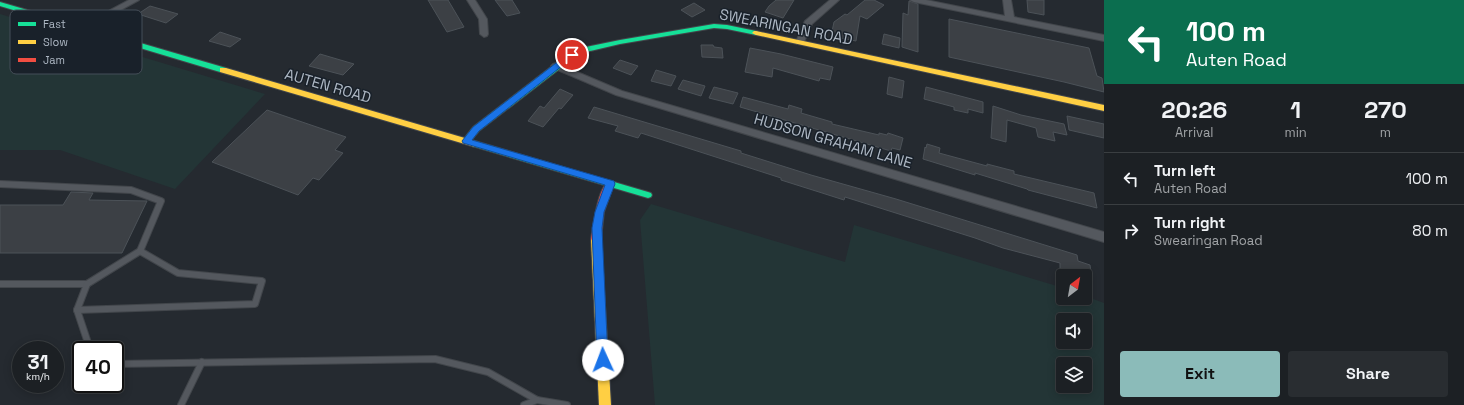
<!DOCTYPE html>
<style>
body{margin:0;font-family:"Space Grotesk",sans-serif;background:#292d31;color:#f1f3f6;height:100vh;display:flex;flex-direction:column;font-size:15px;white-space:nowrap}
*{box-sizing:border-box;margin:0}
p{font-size:13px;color:#a0a3a6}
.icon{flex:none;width:22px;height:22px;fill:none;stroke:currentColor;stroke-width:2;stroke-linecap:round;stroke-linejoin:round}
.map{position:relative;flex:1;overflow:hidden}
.drawer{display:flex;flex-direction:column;background:#1c2024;width:360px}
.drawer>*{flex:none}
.banner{background:#0b6e4f;color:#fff;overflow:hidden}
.needle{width:26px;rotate:31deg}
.fabs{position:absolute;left:1056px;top:269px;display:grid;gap:8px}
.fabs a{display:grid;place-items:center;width:36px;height:36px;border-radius:4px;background:#1c2024;box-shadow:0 2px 10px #0003,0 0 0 1px #3a3e41;font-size:20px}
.speed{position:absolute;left:12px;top:341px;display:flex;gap:8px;font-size:20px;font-weight:700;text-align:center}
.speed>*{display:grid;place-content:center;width:52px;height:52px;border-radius:50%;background:#1c2024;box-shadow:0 2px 10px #0003,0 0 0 1px #3a3e41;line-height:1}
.speed small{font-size:10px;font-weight:400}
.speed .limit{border:2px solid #111;border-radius:6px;background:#fff;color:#111}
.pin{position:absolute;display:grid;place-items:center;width:34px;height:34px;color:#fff;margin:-17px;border:2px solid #fff;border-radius:50%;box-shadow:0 1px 4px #0007}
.me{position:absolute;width:44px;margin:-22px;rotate:358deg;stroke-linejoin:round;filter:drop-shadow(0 0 3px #0008)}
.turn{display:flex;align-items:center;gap:14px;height:84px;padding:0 16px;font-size:18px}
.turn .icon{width:52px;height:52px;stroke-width:2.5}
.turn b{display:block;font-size:28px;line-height:34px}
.eta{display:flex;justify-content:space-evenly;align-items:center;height:68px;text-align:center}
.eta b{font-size:24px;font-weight:700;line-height:28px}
.action{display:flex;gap:8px;margin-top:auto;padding:8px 16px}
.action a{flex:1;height:46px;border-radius:4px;background:#8bbbb9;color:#111;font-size:16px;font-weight:700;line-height:46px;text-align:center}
.action a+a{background:#292d31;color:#f1f3f6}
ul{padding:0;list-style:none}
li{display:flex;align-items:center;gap:12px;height:52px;padding:0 16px;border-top:1px solid #3a3e41}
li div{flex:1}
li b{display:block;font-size:15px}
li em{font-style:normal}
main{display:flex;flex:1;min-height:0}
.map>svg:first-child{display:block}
.green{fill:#233536;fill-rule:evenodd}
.building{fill:#3c4045;stroke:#4c5258}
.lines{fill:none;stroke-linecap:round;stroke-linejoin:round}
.lane-casing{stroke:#42464b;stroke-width:8}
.street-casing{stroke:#42464b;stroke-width:2}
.fast-casing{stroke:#42464b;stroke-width:2}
.slow-casing{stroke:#42464b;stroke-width:2}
.jam-casing{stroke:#42464b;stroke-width:2}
.lane{stroke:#54585e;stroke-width:6}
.street{fill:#54585e;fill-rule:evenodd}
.fast{fill:#16e098;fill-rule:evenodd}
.slow{fill:#ffcf43;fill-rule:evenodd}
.jam{fill:#f24e42;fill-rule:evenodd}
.route{fill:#1a73e8;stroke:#114b97}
.labels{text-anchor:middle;stroke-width:3;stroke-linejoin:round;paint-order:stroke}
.street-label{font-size:15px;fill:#adb7c3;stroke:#19212a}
.key{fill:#19212a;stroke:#454e58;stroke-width:1}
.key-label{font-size:11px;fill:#adb7c3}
</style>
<main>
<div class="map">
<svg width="1104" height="405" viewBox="0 0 1104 405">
<rect width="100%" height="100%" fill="#252a30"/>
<g class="green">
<polygon points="0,14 265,94 175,189 60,150 0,150"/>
<path d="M651,204L845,262L854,225L1057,286L1063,288V298H1085V296L1104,303V405H655L640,220ZM1063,320H1085V342H1063ZM1063,364H1085V386H1063Z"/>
</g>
<g class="building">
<polygon points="428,0 448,0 464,27 447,32"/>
<polygon points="495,0 512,0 520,13 507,16"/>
<polygon points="776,0 794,0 783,18 765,12 769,6"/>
<polygon points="865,0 874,0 884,5 867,19 860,16 856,41 831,36 834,22 845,14 847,15"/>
<polygon points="1027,0 1044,0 1044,15 1028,12"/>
<polygon points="909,1 918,4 918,52 902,47 903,13 908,15"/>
<polygon points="694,3 705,10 692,17 681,10"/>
<polygon points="150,6 178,14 166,23 138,14"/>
<polygon points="949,19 1089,48 1097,76 1102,78 1104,92 1064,82 949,57"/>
<polygon points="220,32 241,39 230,47 209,41"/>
<polygon points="884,34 900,38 899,48 882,44"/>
<polygon points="701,45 713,45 714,47 722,48 723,58 702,57"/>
<polygon points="750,48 781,54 833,67 830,80 820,78 819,81 773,68 772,77 745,72"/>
<polygon points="320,54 354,64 343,75 309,66"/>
<polygon points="620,60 638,66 631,75 613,68"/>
<polygon points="656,70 676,76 671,86 651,81"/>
<polygon points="889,77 904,81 902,98 887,94"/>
<polygon points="683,80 705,86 701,96 678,89"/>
<polygon points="714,87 738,93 733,104 709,98"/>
<polygon points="926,87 983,102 983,113 968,109 968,113 954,110 954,107 924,99"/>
<polygon points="560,89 573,95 561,109 559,108 543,127 528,121 540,106 544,108"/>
<polygon points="743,97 788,109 789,105 802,109 801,113 832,122 832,124 879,135 879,133 887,135 888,133 903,138 900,150 892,148 891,151 740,107"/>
<polygon points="993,106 1021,115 1064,124 1067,135 1053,132 1055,141 1038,137 1036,128 1007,120 1006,142 991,138"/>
<polygon points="594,107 741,151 741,153 811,175 896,199 1077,255 1078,261 1090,265 1092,279 1060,269 1060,263 1003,248 975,238 845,197 844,200 819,192 781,180 781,178 641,133 638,138 615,131 618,126 588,118"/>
<polygon points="267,110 346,137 335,150 343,153 319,180 313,178 298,195 212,162"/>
<polygon points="1067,116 1104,124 1104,138 1069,130"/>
<polygon points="927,144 940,148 939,153 987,166 987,164 1014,171 1014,174 1094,193 1097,208 1028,190 1027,189 975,173 975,175 923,159 925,147 926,148"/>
<polygon points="71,192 93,193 89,200 147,201 122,253 0,253 0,205 63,205"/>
</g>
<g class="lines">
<defs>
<g id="lane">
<polyline points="0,184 131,190 161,201 140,251 87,284 0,284"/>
<polyline points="87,284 77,310 89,346 94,350"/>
<polyline points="77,310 255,304 262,281 178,273 140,251"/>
<polyline points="115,364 435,359 488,372 537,400 567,405"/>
<polyline points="181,405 202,362"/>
<polyline points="524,405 537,400"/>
</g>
<g id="street">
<polygon points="129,0 139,0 84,30 78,30 77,28"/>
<polygon points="467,0 475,0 487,19 488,34 487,36 484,37 480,34 479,19"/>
<polygon points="830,0 839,0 812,24 803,44 797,44 796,42 805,21"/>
<polygon points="910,0 926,0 1005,16 1003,0 1011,0 1014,17 1104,35 1104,41 914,2"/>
<polygon points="556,63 622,91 1104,232 1104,242 616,95 553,68 551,66 553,64"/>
</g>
<g id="fast">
<polygon points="0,2 226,68 227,70 226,72 220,72 0,6"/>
<polygon points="714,24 727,25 756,31 760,33 756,35 727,29 714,28 620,44 586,52 575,57 479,131 469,143 463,143 462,141 473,127 569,53 581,48 620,40"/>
<polygon points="475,141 648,192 651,193 652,195 651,197 648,198 472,146 471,144"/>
</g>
<g id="slow">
<polygon points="754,31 756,31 1104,105 1104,111 756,35 752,33"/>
<polygon points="220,68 226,68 475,141 479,144 475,147 220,72"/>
<polygon points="596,235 599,236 601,239 611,405 599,405 591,239 593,236"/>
</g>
<path id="jam" d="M610,181L614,184L604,212L601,239L599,242L596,243L593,242L591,239C593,228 598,184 610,181Z"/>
</defs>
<use href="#lane" class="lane-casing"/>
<use href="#street" class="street-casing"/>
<use href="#fast" class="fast-casing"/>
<use href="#slow" class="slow-casing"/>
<use href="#jam" class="jam-casing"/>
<use href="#lane" class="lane"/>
<use href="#street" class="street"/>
<use href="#fast" class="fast"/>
<use href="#slow" class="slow"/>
<use href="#jam" class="jam"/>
</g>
<polygon class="route" points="569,53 575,53 576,55 479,131 472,140 614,181 615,184 604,212 602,228 608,360 606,364 603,365 599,364 597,360 592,228 595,212 605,185 463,143 462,141 473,127"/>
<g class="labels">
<g class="street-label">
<text transform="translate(786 27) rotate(11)" y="5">SWEARINGAN ROAD</text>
<text transform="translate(328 86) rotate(16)" y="5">AUTEN ROAD</text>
<text transform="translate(833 141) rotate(16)" y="5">HUDSON GRAHAM LANE</text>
</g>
</g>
<rect x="10" y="10" width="132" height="64" rx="6" class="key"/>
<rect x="18" y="22" width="18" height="4" fill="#16e098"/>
<rect x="18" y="40" width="18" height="4" fill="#ffcf43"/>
<rect x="18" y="58" width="18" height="4" fill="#f24e42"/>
<g class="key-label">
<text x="43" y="28">Fast</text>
<text x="43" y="46">Slow</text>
<text x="43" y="64">Jam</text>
</g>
</svg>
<div class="fabs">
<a><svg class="needle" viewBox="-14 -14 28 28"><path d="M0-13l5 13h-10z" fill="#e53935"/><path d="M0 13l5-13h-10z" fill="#a0a3a6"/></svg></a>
<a><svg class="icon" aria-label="sound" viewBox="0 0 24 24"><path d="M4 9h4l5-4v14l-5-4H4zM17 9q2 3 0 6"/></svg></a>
<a><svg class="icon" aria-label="layers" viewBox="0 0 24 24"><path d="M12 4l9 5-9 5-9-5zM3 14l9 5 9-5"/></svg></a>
</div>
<div class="speed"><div>31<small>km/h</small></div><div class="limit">40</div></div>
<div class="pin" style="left:572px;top:55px;background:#d93025"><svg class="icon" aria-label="arrive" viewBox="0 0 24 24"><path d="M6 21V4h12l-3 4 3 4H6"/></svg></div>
<svg class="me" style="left:603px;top:360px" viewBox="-20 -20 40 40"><circle r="19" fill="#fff"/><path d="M0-13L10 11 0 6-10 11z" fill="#1a73e8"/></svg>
</div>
<section class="drawer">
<div class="banner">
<div class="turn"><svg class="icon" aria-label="left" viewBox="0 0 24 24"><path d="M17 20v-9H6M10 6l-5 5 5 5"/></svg><div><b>100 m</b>Auten Road</div></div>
</div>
<div class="eta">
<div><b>20:26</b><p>Arrival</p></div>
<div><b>1</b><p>min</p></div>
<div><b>270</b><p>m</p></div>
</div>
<ul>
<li><svg class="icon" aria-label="left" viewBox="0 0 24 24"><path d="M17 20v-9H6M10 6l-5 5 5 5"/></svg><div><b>Turn left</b><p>Auten Road</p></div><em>100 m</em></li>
<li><svg class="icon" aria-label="right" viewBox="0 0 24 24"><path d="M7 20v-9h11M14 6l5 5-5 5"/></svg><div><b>Turn right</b><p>Swearingan Road</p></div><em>80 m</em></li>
</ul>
<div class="action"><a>Exit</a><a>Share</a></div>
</section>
</main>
